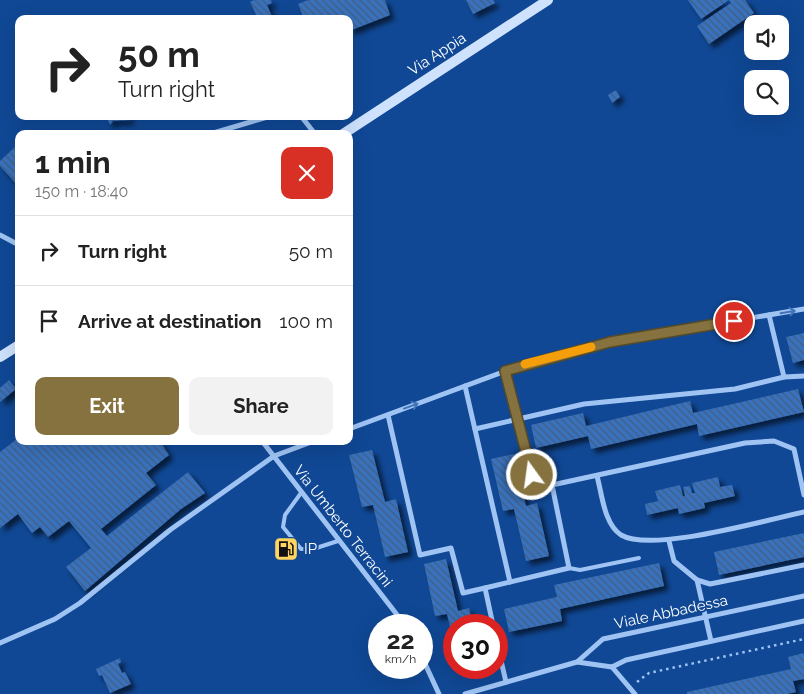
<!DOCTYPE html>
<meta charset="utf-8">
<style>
body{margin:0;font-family:Raleway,sans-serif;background:#f2f2f2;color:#222;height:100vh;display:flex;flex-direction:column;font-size:19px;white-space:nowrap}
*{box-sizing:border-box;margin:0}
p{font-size:16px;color:#767676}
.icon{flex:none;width:28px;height:28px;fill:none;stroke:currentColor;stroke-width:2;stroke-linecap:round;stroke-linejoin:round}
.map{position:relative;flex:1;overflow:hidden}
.drawer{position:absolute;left:15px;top:130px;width:338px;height:315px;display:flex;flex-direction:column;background:#fff;border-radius:10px;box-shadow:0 5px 20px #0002}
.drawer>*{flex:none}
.guide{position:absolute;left:15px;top:15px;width:338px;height:105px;border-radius:10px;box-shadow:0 5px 20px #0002;background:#fff;color:#222;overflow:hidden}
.tools{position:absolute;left:744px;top:15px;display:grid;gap:10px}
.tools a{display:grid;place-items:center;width:45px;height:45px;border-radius:10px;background:#fff;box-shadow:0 5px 20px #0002;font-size:25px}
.speed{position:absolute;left:368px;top:614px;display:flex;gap:10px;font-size:25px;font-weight:700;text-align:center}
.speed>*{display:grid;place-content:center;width:65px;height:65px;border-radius:50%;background:#fff;box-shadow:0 5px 20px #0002;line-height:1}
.speed small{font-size:12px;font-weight:400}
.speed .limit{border:8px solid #d22;background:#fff;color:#111}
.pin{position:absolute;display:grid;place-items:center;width:42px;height:42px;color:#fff;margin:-21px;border:2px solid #fff;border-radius:50%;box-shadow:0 1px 5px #0007}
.me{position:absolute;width:55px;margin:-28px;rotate:346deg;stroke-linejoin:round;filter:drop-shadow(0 0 4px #0008)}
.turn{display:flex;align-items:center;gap:18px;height:105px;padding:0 20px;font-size:22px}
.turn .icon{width:65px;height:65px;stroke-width:2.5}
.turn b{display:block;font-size:35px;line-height:42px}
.round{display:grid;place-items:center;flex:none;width:52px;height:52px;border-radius:10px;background:#f2f2f2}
.overview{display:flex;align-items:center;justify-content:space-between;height:85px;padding:0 20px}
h1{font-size:30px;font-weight:700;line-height:38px}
.button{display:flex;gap:10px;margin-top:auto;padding:10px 20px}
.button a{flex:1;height:58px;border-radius:10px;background:#85723e;color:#fff;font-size:20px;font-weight:700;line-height:58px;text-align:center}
.button a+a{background:#f2f2f2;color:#222}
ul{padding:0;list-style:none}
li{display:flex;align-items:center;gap:15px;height:70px;padding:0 20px;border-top:1px solid #e0e0e0}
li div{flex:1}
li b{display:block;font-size:19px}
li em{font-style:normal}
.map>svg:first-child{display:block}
.building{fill:url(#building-back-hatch);filter:url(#shadow)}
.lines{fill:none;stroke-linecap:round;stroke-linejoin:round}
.path{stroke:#9fc4f4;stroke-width:2.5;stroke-dasharray:2.5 4;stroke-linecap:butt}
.service{stroke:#9fc4f4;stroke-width:4}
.minor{stroke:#9fc4f4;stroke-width:5}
.secondary{stroke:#cee2fd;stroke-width:10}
.oneway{stroke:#4273b6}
.route-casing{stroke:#564a28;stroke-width:12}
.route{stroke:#85723e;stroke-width:9}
.slow{stroke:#f59e0b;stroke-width:9}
.labels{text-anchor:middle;stroke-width:4;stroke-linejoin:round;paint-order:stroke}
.street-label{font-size:15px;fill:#fff;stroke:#104895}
.poi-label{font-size:15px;fill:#fff;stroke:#104895;text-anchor:start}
</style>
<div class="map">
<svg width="804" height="694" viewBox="0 0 804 694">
<defs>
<pattern id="building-back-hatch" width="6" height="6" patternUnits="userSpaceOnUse" patternTransform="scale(1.25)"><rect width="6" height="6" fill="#3972be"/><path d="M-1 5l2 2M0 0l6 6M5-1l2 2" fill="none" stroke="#435d7f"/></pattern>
<filter id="shadow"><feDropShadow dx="4.5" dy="4.5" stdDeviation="2.5" flood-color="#0009"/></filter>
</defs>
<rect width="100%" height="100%" fill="#104895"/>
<g class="building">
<polygon points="254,0 271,0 272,3 267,5 273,19 258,19 250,2"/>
<polygon points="308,0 385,0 390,15 349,31 349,19 304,19 298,4"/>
<polygon points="466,0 493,0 495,3 473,14"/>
<polygon points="688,0 745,0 754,13 709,44 697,26 731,3 729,0 701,19"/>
<polygon points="616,90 620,97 612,103 608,95"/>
<polygon points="106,116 130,116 130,120 113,121 110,125"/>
<polygon points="16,146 19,148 19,187 0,166 0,161"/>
<polygon points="804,333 804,360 793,363 786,337"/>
<polygon points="9,380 16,389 0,402 0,388"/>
<polygon points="798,389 804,412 699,436 697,424 591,449 588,436 536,448 531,425 583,413 586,426 690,401 693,413"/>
<polygon points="17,439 19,441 160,441 169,455 146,473 156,485 101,529 107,536 188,472 205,493 181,509 85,591 66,567 91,548 69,521 48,537 40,527 32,533 18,514 0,528 0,452"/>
<polygon points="372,450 385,502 396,499 408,552 385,557 373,505 362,507 349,455"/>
<polygon points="514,454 526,506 537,503 549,556 526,561 514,509 503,511 491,459"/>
<polygon points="718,477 720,487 732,485 735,496 704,503 705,508 679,514 678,508 647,515 645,504 658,501 655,491 680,485 683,496 685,496 683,487 690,486 692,493 695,493 692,483"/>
<polygon points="804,533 804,557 719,575 714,552"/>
<polygon points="446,559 458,611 469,608 473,625 454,625 453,639 447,614 435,616 424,564"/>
<polygon points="659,563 664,586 560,609 562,621 509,632 504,609 557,597 554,585"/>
<polygon points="804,653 804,679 793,681 796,692 787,694 687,694 687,692 791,669 788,657"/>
<polygon points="120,658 121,662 118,664 122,673 125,672 131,684 110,693 102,675 99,676 96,669"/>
</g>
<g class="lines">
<polyline class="path" points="637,682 649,673 804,639"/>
<g class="service">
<polyline points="301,493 285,515 283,527 301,549 313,549 338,541"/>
<polyline points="569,568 580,570 639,558"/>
</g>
<g class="minor">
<polyline points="301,116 315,134"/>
<polyline points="210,134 271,116"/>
<polyline points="0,235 19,245"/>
<polyline points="505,371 532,475 552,485 745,443 774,441 794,449 804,495"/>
<polyline points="784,377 804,376"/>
<polyline points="465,386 510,582"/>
<polyline points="388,415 420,555 451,548 463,593 485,588"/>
<polyline points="349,429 522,365 610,342 804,309"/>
<polyline points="475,429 584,404 735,389 784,377 769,315"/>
<polyline points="262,441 405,625"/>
<path d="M597,476C602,494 604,524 621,535C652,553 766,520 804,512"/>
<polyline points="669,541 674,561 697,580 711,641"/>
<polyline points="697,580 710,584 804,565"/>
<polyline points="493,625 485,588 569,568 552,485"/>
<polyline points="496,639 506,682"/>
<polyline points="0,643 55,619 80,603 170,530 274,456 314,441"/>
<polyline points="421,655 439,694"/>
<polyline points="577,662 612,667"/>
<polyline points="612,667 626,660 804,621"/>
<polyline points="612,667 635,694"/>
<polyline points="465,694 577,662 603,639 804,596"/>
</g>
<g class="secondary">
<polyline points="343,134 548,0"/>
<polyline points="0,357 19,345"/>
</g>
</g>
<defs><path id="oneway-shaft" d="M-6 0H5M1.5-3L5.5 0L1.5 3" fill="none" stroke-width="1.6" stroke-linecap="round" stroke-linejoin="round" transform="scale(1.25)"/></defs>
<g class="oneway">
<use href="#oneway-shaft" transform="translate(788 312) rotate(-10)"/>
<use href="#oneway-shaft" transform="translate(411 406) rotate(-20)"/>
</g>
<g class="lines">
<defs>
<polyline id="route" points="532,475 505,371 610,342 734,321"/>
</defs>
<use href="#route" class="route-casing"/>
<use href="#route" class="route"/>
<polyline class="slow" points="525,364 591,347"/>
</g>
<defs>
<symbol id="fuel-square" viewBox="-11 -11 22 22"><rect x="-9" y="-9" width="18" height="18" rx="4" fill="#ffd461" stroke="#104895"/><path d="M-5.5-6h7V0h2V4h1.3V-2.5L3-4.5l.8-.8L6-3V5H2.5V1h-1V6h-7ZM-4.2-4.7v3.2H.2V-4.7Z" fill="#111"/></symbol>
</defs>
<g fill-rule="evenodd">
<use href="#fuel-square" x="272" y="535" width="28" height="28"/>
</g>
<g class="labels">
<g class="street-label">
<text transform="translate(437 54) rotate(-33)" y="5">Via Appia</text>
<text transform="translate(343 526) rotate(52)" y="5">Via Umberto Terracini</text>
<text transform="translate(671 612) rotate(-12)" y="5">Viale Abbadessa</text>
</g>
<g class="poi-label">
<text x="304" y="554">IP</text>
</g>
</g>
</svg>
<div class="tools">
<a><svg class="icon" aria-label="sound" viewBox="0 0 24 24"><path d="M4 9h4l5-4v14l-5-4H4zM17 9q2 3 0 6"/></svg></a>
<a><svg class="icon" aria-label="search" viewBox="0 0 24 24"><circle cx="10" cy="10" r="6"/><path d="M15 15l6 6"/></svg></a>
</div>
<div class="speed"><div>22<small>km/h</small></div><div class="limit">30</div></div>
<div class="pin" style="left:734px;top:321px;background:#d93025"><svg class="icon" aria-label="arrive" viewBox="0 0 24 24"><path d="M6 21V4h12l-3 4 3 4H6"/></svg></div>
<svg class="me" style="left:532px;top:475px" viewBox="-20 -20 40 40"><circle r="17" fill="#85723e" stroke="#fff" stroke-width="3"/><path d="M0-11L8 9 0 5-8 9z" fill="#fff"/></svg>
<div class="guide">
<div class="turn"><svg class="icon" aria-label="right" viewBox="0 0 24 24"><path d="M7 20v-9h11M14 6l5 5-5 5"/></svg><div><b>50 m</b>Turn right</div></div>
</div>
<section class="drawer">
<div class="overview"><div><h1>1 min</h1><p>150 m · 18:40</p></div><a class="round" style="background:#d93025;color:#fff"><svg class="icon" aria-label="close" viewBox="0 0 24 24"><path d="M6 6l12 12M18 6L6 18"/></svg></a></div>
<ul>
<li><svg class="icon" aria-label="right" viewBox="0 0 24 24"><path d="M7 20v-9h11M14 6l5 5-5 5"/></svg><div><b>Turn right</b></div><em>50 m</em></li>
<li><svg class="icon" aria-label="arrive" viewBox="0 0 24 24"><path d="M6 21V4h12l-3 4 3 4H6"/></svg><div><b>Arrive at destination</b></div><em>100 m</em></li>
</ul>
<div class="button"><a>Exit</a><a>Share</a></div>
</section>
</div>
